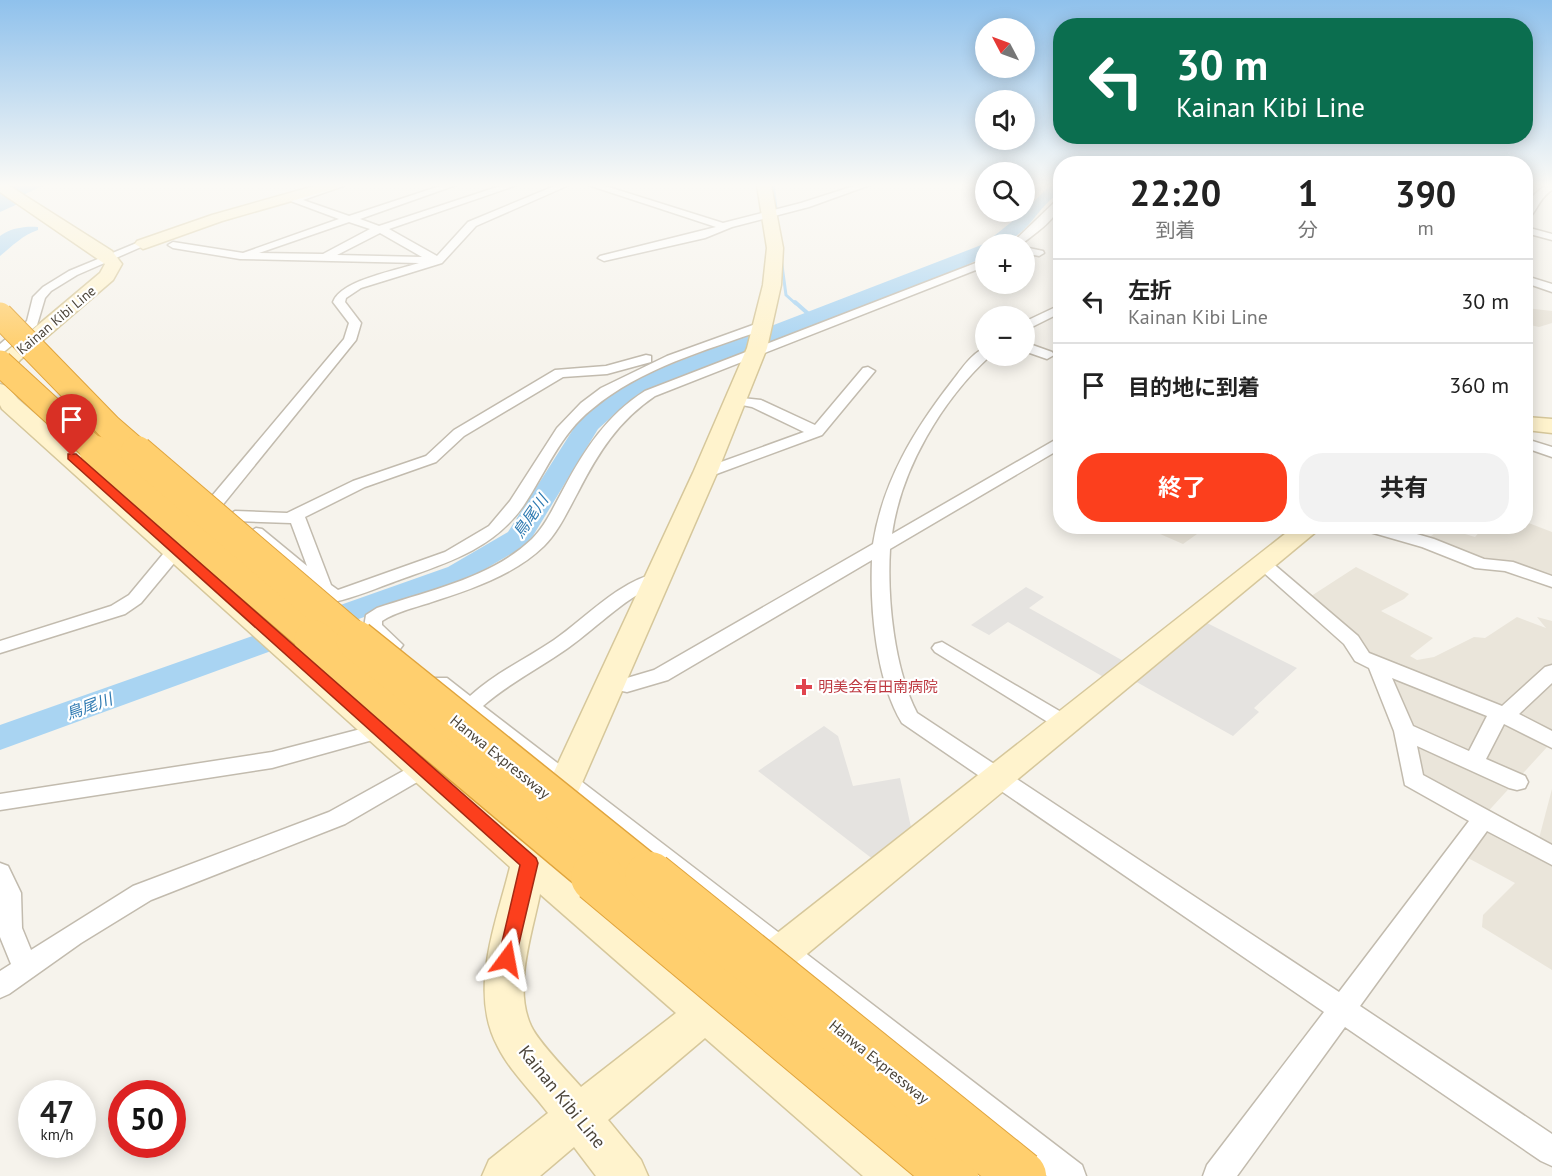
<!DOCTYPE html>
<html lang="ja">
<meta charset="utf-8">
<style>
body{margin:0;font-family:"PT Sans","Noto Sans JP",sans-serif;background:#f2f2f2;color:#222;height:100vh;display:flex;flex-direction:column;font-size:22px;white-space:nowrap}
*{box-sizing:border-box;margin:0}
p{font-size:20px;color:#767676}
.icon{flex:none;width:33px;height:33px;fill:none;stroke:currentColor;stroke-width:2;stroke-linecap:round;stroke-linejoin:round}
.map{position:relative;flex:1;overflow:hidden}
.sheet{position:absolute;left:1053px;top:156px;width:480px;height:378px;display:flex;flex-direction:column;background:#fff;border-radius:24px;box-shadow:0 3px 15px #0003}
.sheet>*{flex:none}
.banner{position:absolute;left:1053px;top:18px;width:480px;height:126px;border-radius:24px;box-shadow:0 3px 15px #0003;background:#0b6e4f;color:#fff;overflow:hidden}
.needle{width:39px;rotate:311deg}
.controls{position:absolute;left:975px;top:18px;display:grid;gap:12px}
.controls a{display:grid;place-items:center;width:60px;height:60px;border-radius:50%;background:#fff;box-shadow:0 3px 15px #0003;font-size:30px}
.speed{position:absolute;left:18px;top:1080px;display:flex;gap:12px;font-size:30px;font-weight:700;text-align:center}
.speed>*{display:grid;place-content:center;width:78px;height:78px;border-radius:50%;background:#fff;box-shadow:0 3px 15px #0003;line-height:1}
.speed small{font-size:15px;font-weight:400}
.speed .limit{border:9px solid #d22;background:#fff;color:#111}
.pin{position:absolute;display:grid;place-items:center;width:51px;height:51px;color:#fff;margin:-62px -26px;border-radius:50% 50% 50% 0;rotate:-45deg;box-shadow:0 0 6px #0007}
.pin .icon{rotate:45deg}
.me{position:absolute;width:66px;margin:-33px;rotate:13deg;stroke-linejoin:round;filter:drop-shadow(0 0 4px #0008)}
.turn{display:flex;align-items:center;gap:21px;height:126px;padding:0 24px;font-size:27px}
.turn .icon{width:78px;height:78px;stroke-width:2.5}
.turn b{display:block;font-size:42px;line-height:51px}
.eta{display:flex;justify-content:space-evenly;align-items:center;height:102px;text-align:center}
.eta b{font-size:36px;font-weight:700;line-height:42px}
.button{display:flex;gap:12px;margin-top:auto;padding:12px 24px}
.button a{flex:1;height:69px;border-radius:24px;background:#fc3f1d;color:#fff;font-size:24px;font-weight:700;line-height:69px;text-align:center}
.button a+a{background:#f2f2f2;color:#222}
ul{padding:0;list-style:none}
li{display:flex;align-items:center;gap:18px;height:84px;padding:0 24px;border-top:2px solid #e0e0e0}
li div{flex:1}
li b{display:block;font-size:22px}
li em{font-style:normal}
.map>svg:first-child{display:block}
.residential{fill:#eae5da}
.parking{fill:#e5e3e0}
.water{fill:#a9d4f2}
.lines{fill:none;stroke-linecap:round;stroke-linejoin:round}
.stream-far1{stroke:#a9d4f2;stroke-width:3}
.stream{stroke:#a9d4f2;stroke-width:4}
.river{fill:#a9d4f2;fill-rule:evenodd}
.street-casing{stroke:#c2bbae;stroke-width:3}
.secondary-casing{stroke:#d6c79b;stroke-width:3}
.street{fill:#fff;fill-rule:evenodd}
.secondary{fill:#fff3cd;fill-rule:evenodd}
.highway-bridge-far3-casing{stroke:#e0a43c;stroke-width:27;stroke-linecap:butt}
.highway-bridge-far2-casing{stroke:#e0a43c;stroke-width:34;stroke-linecap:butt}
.highway-bridge-far1-casing{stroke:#e0a43c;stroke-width:42;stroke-linecap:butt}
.highway-bridge-casing{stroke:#e0a43c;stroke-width:52;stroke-linecap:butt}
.highway-bridge-far3{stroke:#ffcf6e;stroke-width:25}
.highway-bridge-far2{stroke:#ffcf6e;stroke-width:32}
.highway-bridge-far1{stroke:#ffcf6e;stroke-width:39}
.highway-bridge{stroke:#ffcf6e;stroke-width:50}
.route{fill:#fc3f1d;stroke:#a42913;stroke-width:1.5}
.health-dot{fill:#e0444e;stroke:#fff;stroke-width:2}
.labels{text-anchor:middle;stroke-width:4.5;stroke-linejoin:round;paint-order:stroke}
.far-street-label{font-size:14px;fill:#4b4439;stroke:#fff}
.health-label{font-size:15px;fill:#be3a42;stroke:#fff;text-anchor:start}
.street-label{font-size:15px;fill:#4b4439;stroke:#fff}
.water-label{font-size:16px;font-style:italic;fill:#2e7ab2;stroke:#fff}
.near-street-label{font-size:18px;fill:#4b4439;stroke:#fff}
</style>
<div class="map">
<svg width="1552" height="1176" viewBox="0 0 1552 1176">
<rect width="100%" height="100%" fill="#f6f3ec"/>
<g class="residential">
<polygon points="1526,308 1552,311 1552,323 1539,327 1526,324"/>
<polygon points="1526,522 1552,532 1552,580 1490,567 1424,542 1442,527 1475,537 1484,527 1526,526"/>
<polygon points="1198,526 1204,529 1183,544 1144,527"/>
<polygon points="1356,567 1409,594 1404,599 1381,611 1433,638 1410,656 1417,660 1434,657 1474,637 1485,638 1517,617 1546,628 1537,617 1552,621 1552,740 1369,661 1305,600"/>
<polygon points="1386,672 1486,716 1548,746 1482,818 1418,781"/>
<polygon points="1552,789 1552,970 1482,927 1483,915 1515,883 1468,858 1490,823 1537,846"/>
</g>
<g class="parking">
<polygon points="1026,587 1044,597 1029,608 1127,663 1107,679 1008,622 989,635 971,625"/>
<polygon points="1205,622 1297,668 1254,708 1259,712 1233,736 1133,680"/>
<polygon points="824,726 838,736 853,786 900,778 911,827 874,860 758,771"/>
</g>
<g class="water">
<polygon points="0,185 45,185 25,194 20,203 0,212"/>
<path d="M38,227V230C24,234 11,247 0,256V236C10,228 26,226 38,227Z"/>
</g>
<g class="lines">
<g class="stream-far1">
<polyline points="773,185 777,216"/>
<polyline points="781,258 786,295 796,304"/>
</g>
<polyline class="stream" points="795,302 813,318"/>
<path class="river" d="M1050,185H1060V192C1031,212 1028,244 986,244V256L954,271L662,384L626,404L598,429L528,544L468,579L0,750V725L448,567L508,532L579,420L610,394L646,374L984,244L1024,212Z"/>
<defs>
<g id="street">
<path d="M330,185L343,186L303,200L349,216L443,185H456L360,219L379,226L503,185H517L389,229L437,256L468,222L557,185H569L476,226L442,263L361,288L346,298L345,302L361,323L356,340L208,523H196L194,519L196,515L344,339L349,323L333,302C341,280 398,270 419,263L240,259L173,248L168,245L173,242L243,253L339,219L288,200ZM349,222L370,229L323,254L259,253ZM380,233L422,257L337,255Z"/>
<polygon points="588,185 602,185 723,223 801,203 857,185 870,185 809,207 732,227 705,238 604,261 598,258 600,256 716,227"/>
<path d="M1547,185H1552V190C1538,198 1535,217 1526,220C1526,202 1532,194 1547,185Z"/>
<path d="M1060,197C1062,217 1036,232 1022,244H1011Z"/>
<polygon points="1526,227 1552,234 1552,240 1526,233"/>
<polygon points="139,242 148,244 77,275 51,291 45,298 37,325 0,355 0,344 27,321 33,297 43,287 69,271"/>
<polygon points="1024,247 1043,251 1044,253 1039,256 1024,253"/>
<path d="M986,259V266L655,396C618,421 598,453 578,492C568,510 559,531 544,546C513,576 469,590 429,603C413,608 396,612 382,621V625L403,645L400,649H386L364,627L366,615L377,608C430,590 491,578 532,539C546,525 554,506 564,488C585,449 607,415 645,391Z"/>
<polygon points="1526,276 1552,284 1552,292 1526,283"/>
<polygon points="1060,305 1060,313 1024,331 1024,322"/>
<path d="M764,321L768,322V328C708,350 642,367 592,409C560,434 546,472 524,505C494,549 447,563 399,580C377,588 356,597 334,602L315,592L248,533L256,528L262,529L307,566L291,523L235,521L227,516L235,511L287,513L353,481L426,456L454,430L555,370L606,366L646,355L651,356V362L607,374L563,377L464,436L436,462L365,487L305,517L331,585L338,590L445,552L489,526L510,501L557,428L581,403L601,388L667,356Z"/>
<polygon points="1024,342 1052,352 1054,355 1047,359 1024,351"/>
<path d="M986,348V356H990C942,400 901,469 892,534L1055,440L1060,439V449L890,549C887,599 894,668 917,713L1339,992L1469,821L1405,785L1394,731L1369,668L1355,661L1344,644L1255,565L1258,561H1270L1358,636L1369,653L1502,706L1545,667L1552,665V683L1519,714L1552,731V748L1504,724L1486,759L1525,776L1528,782L1525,788L1517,790L1509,788L1417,746L1423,775L1552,845V865L1487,831L1360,1006L1552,1134V1166L1541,1161L1345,1027L1237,1176H1203L1207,1165L1324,1012L902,723C876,680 870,609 872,560L668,680L627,692L603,687L600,682L603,677L610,675L627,678L654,670L873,544C883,481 914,430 953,380C961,370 972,352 986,348ZM1392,678L1487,716L1469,751L1413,726Z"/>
<polygon points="868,367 875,371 822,435 711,476 705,478 697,473 699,470 804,432 752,407 732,403 732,397 761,400 815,425 863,368"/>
<polygon points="1526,439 1552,447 1552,457 1526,448"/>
<polygon points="1361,526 1389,526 1434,539 1484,559 1513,562 1552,576 1552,587 1505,571 1475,568 1422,547 1363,530"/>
<polygon points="184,535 190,536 192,540 190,544 141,603 125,614 0,653 0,641 111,606 129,595 178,536"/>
<path d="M657,573L663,574L666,578L663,582C627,595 599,626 568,648C540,668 509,683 483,706L1082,1165L1086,1176H1047L472,719L464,721L457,719L454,714L458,708L430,683L433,678H447L470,696C495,673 526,659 554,640C587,617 618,582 657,573Z"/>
<polygon points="942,642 1073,719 1076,724 1073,729 1066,731 1059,729 935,652 932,648 935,644"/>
<polygon points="380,724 387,726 390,731 387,736 272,768 0,810 0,794 272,752"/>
<polygon points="423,760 431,762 434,768 431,774 345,824 151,900 81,943 9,994 0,998 0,971 11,964 0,937 0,863 8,866 21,893 22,928 31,950 133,886 329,812"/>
</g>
<g id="secondary">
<polygon points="0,185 8,185 112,251 122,264 113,280 20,360 7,377 0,379 0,360 6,352 100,273 105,264 0,192"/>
<polygon points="318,185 339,185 337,188 222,221 149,247 143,249 135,244 137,241 212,215"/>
<polygon points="757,185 771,185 783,248 781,285 767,348 717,473 568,815 563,824 551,828 539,824 534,815 693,473 747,348 763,285 767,248"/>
<path d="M0,384L7,386L18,399L526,839L535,836L547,840L553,850L549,859L707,989L718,985L732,990L738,1003L734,1012L913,1160L920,1176H863L705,1038L608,1120L641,1160L648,1176H596L574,1147L540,1176H482L489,1160L548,1113C532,1092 510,1071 498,1047C468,992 496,924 510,867L2,409L0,405ZM540,894L676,1013L581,1087C568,1072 539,1043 531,1026C513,987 532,934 540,894Z"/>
<polygon points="1526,417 1552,419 1552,433 1526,430"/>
<polygon points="1295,526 1323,526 767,987 753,992 739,987 733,975 739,963"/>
</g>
</defs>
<use href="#street" class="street-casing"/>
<use href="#secondary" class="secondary-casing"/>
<use href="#street" class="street"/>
<use href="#secondary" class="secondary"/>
<defs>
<g id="highway-bridge-far3">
<polyline points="0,315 109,427 139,453"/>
<polyline points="0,363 98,453"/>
</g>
<g id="highway-bridge-far2">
<polyline points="96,452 316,641"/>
<polyline points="137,452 358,641"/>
</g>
<g id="highway-bridge-far1">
<polyline points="314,640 598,878"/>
<polyline points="356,640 652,878"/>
</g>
<g id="highway-bridge">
<polyline points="596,877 953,1176"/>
<polyline points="650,877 1021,1176"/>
</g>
</defs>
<use href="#highway-bridge-far3" class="highway-bridge-far3-casing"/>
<use href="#highway-bridge-far2" class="highway-bridge-far2-casing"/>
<use href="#highway-bridge-far1" class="highway-bridge-far1-casing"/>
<use href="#highway-bridge" class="highway-bridge-casing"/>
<use href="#highway-bridge-far3" class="highway-bridge-far3"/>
<use href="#highway-bridge-far2" class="highway-bridge-far2"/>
<use href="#highway-bridge-far1" class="highway-bridge-far1"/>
<use href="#highway-bridge" class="highway-bridge"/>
</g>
<linearGradient id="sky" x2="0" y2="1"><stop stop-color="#8fc1ec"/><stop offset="0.53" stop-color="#fbfaf6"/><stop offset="1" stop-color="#fbfaf6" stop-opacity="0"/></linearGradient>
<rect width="1552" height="349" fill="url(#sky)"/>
<polygon class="route" points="68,454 76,454 536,858 538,863 514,965 507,967 501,965 498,959 520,865 68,459"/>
<path class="health-dot" d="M801 678h6v6h6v6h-6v6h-6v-6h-6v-6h6z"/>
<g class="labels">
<g class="far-street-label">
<text transform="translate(56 320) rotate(-40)" y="5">Kainan Kibi Line</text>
</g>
<g class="health-label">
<text x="818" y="692">明美会有田南病院</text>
</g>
<g class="street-label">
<text transform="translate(500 757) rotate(39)" y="5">Hanwa Expressway</text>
<text transform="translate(879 1062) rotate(39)" y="5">Hanwa Expressway</text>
</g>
<g class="water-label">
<text transform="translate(530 516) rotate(-55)" y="6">鳥尾川</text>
<text transform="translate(89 706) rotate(-20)" y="6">鳥尾川</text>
</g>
<g class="near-street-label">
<text transform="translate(562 1097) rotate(51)" y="6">Kainan Kibi Line</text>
</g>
</g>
</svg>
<div class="controls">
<a><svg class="needle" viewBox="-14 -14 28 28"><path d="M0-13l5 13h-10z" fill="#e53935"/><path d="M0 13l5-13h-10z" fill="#767676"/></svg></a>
<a><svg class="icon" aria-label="sound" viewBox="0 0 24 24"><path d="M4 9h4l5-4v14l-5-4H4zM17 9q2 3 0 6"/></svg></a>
<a><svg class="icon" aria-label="search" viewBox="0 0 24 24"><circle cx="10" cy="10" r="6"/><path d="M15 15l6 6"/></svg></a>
<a>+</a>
<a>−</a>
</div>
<div class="speed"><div>47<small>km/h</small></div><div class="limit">50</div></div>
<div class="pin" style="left:72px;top:456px;background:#d93025"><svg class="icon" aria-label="arrive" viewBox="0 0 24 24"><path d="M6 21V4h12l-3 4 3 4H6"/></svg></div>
<svg class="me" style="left:507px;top:959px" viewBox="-20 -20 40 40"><path d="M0-17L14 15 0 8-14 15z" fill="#fc3f1d" stroke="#fff" stroke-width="4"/></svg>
<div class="banner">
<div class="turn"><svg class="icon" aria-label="left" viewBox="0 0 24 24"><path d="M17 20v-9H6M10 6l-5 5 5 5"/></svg><div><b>30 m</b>Kainan Kibi Line</div></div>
</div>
<section class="sheet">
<div class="eta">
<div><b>22:20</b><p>到着</p></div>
<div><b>1</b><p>分</p></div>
<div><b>390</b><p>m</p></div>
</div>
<ul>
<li><svg class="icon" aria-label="left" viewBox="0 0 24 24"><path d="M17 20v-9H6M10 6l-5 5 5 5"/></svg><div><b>左折</b><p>Kainan Kibi Line</p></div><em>30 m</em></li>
<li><svg class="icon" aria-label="arrive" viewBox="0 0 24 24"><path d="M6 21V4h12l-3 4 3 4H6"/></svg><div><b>目的地に到着</b></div><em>360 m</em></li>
</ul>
<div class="button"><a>終了</a><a>共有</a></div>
</section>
</div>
